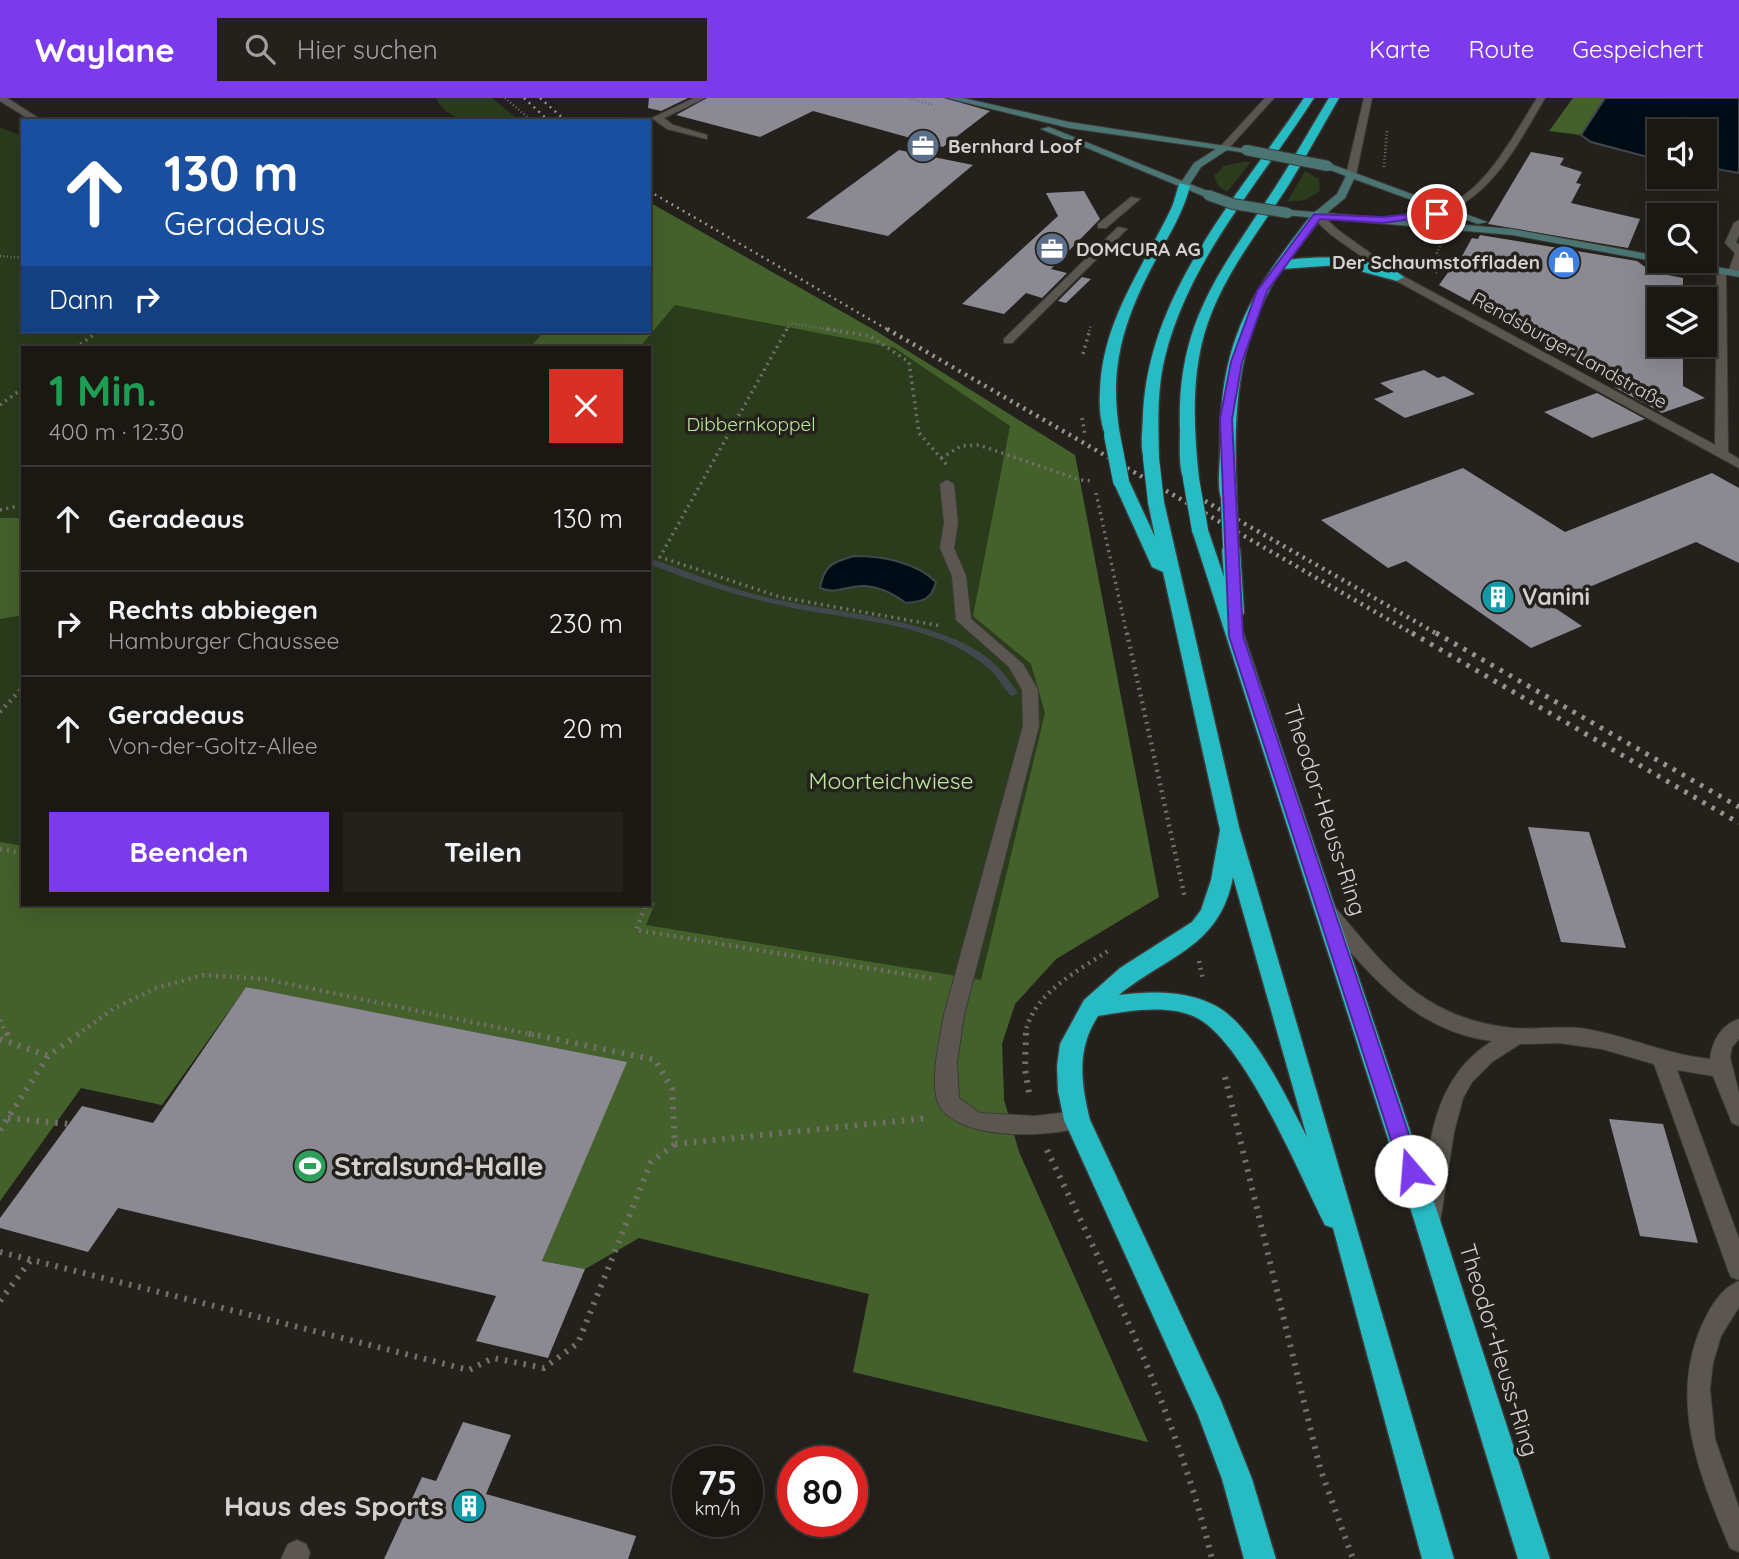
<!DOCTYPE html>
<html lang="de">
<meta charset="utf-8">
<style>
body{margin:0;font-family:Quicksand,sans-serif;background:#24211d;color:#f1f3f6;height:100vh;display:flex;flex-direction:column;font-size:26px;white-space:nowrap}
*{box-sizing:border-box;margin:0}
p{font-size:23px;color:#a0a0a0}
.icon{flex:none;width:38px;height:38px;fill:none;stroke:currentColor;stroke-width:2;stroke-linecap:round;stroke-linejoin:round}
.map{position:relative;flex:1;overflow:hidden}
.panel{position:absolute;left:21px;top:248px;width:630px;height:560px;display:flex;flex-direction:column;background:#1b1814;border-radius:0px;box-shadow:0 7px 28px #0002,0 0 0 2px #393734}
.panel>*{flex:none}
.guide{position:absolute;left:21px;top:21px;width:630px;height:214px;border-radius:0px;box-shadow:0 7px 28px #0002,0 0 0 2px #393734;background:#1a4fa0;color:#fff;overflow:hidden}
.tools{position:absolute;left:1647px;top:21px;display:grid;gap:14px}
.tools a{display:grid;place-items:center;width:70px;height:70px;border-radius:0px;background:#1b1814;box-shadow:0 7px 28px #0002,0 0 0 2px #393734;font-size:35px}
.speed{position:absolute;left:672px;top:1348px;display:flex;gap:14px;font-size:35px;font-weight:700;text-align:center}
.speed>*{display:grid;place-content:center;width:91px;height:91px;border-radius:50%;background:#1b1814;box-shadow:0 7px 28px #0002,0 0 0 2px #393734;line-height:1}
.speed small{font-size:18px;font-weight:400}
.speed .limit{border:10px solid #d22;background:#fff;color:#111}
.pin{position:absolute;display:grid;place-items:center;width:60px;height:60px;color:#fff;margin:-30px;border:4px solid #fff;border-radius:50%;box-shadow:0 2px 7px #0007}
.me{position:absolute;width:77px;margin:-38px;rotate:342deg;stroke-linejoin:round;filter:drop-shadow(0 0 5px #0008)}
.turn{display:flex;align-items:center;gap:24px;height:147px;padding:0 28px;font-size:32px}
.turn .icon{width:91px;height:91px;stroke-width:2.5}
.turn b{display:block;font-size:49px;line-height:60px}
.then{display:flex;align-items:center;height:66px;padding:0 28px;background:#0003;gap:14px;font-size:26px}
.round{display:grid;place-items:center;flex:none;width:74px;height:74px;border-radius:0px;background:#24211d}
.summary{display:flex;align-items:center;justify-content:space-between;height:119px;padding:0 28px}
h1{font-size:42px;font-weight:800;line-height:52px;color:#1e9e55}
.cta{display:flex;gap:14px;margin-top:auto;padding:14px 28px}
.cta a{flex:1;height:80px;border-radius:0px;background:#7c3aed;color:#fff;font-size:28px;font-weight:800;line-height:80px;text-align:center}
.cta a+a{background:#24211d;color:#f1f3f6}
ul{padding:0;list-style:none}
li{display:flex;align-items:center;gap:21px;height:105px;padding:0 28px;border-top:2px solid #393734}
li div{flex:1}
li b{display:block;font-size:26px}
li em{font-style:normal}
header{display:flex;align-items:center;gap:42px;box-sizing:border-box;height:98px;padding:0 35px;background:#7c3aed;color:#fff}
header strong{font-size:33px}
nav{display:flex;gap:38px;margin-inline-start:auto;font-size:24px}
.search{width:490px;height:63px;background:#24211d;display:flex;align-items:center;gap:18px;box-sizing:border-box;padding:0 24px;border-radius:0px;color:#a0a0a0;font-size:26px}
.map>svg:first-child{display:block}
.green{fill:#2a3c1c;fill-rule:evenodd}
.forest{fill:#44612c}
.water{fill:#000d16;stroke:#40484d;stroke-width:2}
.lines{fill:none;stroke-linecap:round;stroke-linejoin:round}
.stream{fill:#40484d;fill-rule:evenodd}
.building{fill:#8b8991}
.lane-casing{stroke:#3d3a36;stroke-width:2}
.street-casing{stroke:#3d3a36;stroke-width:2}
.secondary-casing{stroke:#3d3a36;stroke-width:2}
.highway-casing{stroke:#3d3a36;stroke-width:3}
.path-far3{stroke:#73706c;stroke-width:2.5;stroke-dasharray:1 2.5;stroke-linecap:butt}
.path-far2{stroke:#73706c;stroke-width:3.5;stroke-dasharray:2 4.5;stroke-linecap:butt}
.path-far1{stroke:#73706c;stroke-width:4.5;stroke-dasharray:2 5;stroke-linecap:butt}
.path{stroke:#73706c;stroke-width:6;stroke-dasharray:2.5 7;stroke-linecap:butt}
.lane{fill:#5b5750;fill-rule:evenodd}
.street{fill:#5b5750;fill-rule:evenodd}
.secondary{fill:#4b7573;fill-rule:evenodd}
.highway{fill:#27bbc4;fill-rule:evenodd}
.rail-far2{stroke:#979490;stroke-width:2.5;stroke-dasharray:2 4.5;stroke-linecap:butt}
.rail-far1{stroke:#979490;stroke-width:4.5;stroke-dasharray:2.5 5;stroke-linecap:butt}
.rail{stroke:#979490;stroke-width:5;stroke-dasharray:3.5 7;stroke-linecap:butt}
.secondary-bridge-casing{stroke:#3d3a36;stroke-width:12;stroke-linecap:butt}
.highway-bridge-casing{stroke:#3d3a36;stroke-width:18;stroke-linecap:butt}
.path-bridge{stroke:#73706c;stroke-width:3.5;stroke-dasharray:2 4.5;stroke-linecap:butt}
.secondary-bridge{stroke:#4b7573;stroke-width:10}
.highway-bridge{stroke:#27bbc4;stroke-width:16}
.route{fill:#7c3aed;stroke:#51269a;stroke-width:2}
.labels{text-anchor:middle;stroke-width:7;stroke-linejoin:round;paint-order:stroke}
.far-poi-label{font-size:19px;font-weight:bold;fill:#d4d2ce;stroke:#24201b;text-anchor:start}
.far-street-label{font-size:19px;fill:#d4d2ce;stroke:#24201b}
.far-park-label{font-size:19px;fill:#bce999;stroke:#24201b}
.poi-label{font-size:23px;font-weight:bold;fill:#d4d2ce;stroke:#24201b;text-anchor:start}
.park-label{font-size:23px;fill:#bce999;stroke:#24201b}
.street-label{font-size:23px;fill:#d4d2ce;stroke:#24201b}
.near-poi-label{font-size:28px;font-weight:bold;fill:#d4d2ce;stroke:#24201b;text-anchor:start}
</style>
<header>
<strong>Waylane</strong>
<div class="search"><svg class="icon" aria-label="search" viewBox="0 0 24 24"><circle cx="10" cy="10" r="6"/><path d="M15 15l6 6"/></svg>Hier suchen</div>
<nav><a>Karte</a><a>Route</a><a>Gespeichert</a></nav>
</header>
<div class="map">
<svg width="1739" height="1461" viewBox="0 0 1739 1461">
<rect width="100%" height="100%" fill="#24201b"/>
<g class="green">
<path d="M436,0H492L520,23C489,23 451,31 436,0Z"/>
<path d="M0,29L23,39V233H649V104L876,233L1075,357L1159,799L1056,861L1015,906L1002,946L1004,1002L1019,1054L1148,1344L853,1274L869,1196L639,1140L585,1171L626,964L246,889L162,1007L81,990L0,1103ZM23,250H649V807H23Z"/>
<polygon points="1242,64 1251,64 1227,94 1218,88 1214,78 1224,68"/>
<polygon points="1305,73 1319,81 1320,93 1305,102 1287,104"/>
</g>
<g class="forest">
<polygon points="1573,0 1605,0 1581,37 1549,33"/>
<polygon points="649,104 876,233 1075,357 1159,799 1056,861 1015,906 1002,946 1004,1002 1019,1054 1148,1344 853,1274 869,1196 639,1140 585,1171 542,1163 626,964 246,889 162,1007 81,990 0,1103 0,744 23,748 23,807 649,807 649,803 655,805 646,827 981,882 1045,615 1031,566 973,518 1010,328 895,250 675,207 639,250 529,250 545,233 649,233"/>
<polygon points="0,420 23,420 23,517 0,521"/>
</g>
<g class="water">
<polygon points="1605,0 1739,0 1739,75 1705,69 1704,33 1659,33 1659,62 1591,44 1581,37"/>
<path d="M854,458C882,458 916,464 936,484C931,502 924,503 906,505C894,496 881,489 865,488C849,487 835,497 820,490C824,467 833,464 854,458Z"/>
</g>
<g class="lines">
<path class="stream" d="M649,460C688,473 726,490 766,499C831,515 951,520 998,569C1006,577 1012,587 1018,595L1013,598L1010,597C1003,589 998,579 990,572C940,525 856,523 793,510C743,500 696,485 649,466Z"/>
</g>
<g class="building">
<polygon points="649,0 688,0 661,13 648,10"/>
<polygon points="707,0 944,0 990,13 943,49 813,13 760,39 676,17"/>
<polygon points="899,52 973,67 888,138 806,120"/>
<polygon points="1531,54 1564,60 1560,67 1582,74 1576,85 1581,86 1571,105 1640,121 1628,150 1488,126"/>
<polygon points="1084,93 1100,121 1051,171 1067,175 1042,200 1026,195 1004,216 962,206 1058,118 1046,95"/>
<polygon points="1480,137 1637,163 1652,174 1683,180 1683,201 1659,201 1659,247 1683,247 1683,288 1705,300 1662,315 1614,289 1623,286 1608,277 1439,187 1454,166 1457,167 1472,140 1478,141"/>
<polygon points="1082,179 1091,181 1066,205 1058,203"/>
<polygon points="1424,272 1438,280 1444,278 1475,296 1405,320 1374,301 1394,294 1380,285"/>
<polygon points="1597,295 1645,321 1592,340 1544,314"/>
<polygon points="1463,370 1565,434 1712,375 1739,390 1739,465 1696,444 1549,506 1582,528 1531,550 1406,463 1388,470 1321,422"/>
<polygon points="1528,729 1589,734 1626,850 1561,844"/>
<polygon points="246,889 627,964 542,1163 585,1171 548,1260 476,1243 496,1198 118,1110 88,1154 0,1130 0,1120 82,1008 153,1025"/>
<polygon points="1609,1021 1663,1026 1698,1145 1640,1138"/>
<polygon points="463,1324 511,1337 486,1396 636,1438 628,1461 384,1461 422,1379 436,1383"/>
</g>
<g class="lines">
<defs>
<g id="lane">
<polygon points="694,0 705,0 664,20 673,27 707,37 707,41 667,31 652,20"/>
<polygon points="1131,99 1140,101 1106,130 1098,130 1098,126"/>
<polygon points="1739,122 1739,137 1736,144 1739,147 1739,173 1733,178 1728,175 1735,155 1725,145 1734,125"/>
<polygon points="1118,129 1127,131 1012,245 1004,245 1004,241"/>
<path d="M947,382L954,386L958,425L954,450L966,478L971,521L1023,566L1038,592L1039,628L964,917L957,964L959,1000L980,1015L1035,1018L1077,1013L1084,1016L1087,1022L1084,1028C1051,1040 962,1043 940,1009C928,988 940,940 944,917L1023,628L1022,592L1009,569L956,522L952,478L940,450L944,425L940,386Z"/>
<path d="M1327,806L1334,808C1388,872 1422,920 1512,930C1536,932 1561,927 1586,931C1628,938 1667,957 1710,961C1712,943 1721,927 1739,921V941L1732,949L1730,959L1739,995V1028L1732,1025L1713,978L1677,972L1739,1141V1182L1731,1179L1728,1172L1654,966L1602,951L1559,945L1520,946L1492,964L1472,984L1463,1000L1454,1034L1440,1124L1437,1131L1429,1134L1421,1131L1418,1124C1430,1056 1427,984 1492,943C1413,933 1368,875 1320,818L1318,813L1320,808Z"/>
<path d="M1739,1183V1209L1721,1238L1713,1265L1710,1291L1715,1341L1739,1410V1454L1730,1450C1700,1378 1668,1304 1702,1227C1710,1210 1720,1191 1739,1183Z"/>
<polygon points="297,1442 306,1446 310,1455 308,1461 281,1461 288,1446"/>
</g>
<g id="street">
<polygon points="0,0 7,0 43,23 32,23 0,3"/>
<polygon points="1265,0 1274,0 1227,52 1221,52 1221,48"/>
<polygon points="1364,0 1372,0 1356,77 1351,80 1346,77"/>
<path d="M1537,0H1545C1512,56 1484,115 1412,123C1401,124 1390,126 1379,124V120L1383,119C1399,117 1416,117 1432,113C1483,100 1511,41 1537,0Z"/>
<polygon points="1313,116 1321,116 1338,132 1401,177 1715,347 1717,173 1726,171 1728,354 1739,361 1739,370 1393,181 1330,136 1313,120"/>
</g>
<g id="secondary">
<polygon points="947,0 963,0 1069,24 1251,52 1246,55 1227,52 1201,69 1190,86 1212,95 1213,97 1208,100 1041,31 1049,29 1182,83 1194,65 1216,51 1069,30"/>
<polygon points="1328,65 1487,124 1478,126 1354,81 1345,100 1327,115 1512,131 1659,158 1659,163 1684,163 1739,173 1739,179 1512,137 1284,117 1283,115 1288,112 1315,114 1337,96 1346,78 1325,70 1323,68"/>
</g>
<g id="highway">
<path d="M1304,0H1314C1261,83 1189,161 1165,259C1157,291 1158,326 1159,360L1151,365L1145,363C1139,351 1143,330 1143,316C1149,192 1239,98 1304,0Z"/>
<path d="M1329,0H1339C1322,29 1306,59 1288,88C1257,136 1220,181 1204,237C1191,284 1194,333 1199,381L1191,386L1185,384C1178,371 1180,347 1180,332C1176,223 1221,173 1276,88C1295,59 1311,29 1329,0Z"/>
<path d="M1180,85L1190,88C1183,115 1169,137 1156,161C1124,221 1108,269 1120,337L1112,342L1107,340C1100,327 1099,308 1100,293C1102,224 1142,171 1171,111C1175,103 1176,93 1180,85Z"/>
<path d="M1317,114L1323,118L1288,162C1319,157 1379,158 1404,179L1397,183L1338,167L1282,171C1235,240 1233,322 1237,402L1229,407L1223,405C1216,392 1220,368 1220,353C1219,244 1248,198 1313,115Z"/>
<path d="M1121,378L1129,383L1155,439L1148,404L1156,399L1164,404L1239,729L1454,1461H1422L1333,1130L1325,1127C1299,1076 1247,949 1199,921C1171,905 1128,913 1098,918C1076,952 1081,985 1090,1022L1221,1303L1252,1381L1276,1461H1244L1222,1381L1198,1317L1064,1022L1058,993L1057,968L1060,946L1084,902L1120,870L1192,824L1201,812L1211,782L1220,732L1163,474L1152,469L1113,383ZM1233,779L1307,1039C1287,1001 1253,926 1214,907C1185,892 1151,893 1119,897C1168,857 1220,849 1233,779Z"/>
<polygon points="1200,427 1208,432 1224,479 1222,451 1231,446 1240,451 1244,515 1238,520 1441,1125 1550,1461 1518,1461 1415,1125 1192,432"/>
</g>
</defs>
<use href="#lane" class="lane-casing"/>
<use href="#street" class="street-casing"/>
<use href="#secondary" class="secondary-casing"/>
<use href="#highway" class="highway-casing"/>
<g class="path-far3">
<polyline points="505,0 532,23"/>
<polyline points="908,0 933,7"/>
<polyline points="1384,69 1387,32"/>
<polyline points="0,158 23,160"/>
<polyline points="1436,175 1444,166 1437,155 1440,148"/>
<polyline points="786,233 790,225 838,233"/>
<polyline points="1089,233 1091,227"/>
</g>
<g class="path-far2">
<polyline points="787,231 660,459 780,499 941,528"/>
<polyline points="827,231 870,238 909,264 919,335 947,367"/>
<polyline points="75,250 99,233"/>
<polyline points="1083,256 1090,231"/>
<polyline points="0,307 23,290"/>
<polyline points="941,360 961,348 979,347 1080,382 1094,383"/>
<polyline points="1096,395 1127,537"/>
<polyline points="0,412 23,407"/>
<polyline points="649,477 651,474"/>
</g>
<g class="path-far1">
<polyline points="1127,535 1185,800"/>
<polyline points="0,614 23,589"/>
<polyline points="0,751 23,755"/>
<polyline points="639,807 645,808 636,832 935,881"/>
<polyline points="1199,863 1203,882"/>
<polyline points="0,922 7,937"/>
<polyline points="77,937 113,911 156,890 204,877 265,881 534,937"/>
<path d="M1025,937C1032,896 1076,874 1108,853"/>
</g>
<g class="path">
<polyline points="7,935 11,944"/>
<polyline points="1026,935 1025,971 1030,1001"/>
<polyline points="0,941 48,958"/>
<polyline points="1225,979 1320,1370 1353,1461"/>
<polyline points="8,1020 69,1026"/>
<polyline points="0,1032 48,958 80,935"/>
<polyline points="675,1046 928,1020"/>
<path d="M1047,1052C1111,1186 1177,1316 1212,1461"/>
<polyline points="0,1154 469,1272 493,1260 544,1270 578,1245 651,1064 675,1046 672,991 655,962 526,935"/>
<polyline points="0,1203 30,1163"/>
</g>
<use href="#lane" class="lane"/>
<use href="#street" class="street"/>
<use href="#secondary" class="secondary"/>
<use href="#highway" class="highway"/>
<g class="rail-far2">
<polyline points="524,0 549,23"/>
<polyline points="540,0 566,23"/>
<polyline points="649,93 890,233"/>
</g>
<g class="rail-far1">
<polyline points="887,231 1415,537"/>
<polyline points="1205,403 1439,537"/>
</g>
<g class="rail">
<polyline points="1412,535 1739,725"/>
<polyline points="1436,535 1739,709"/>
</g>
<defs>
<g id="secondary-bridge">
<polyline points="1246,52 1328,68"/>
<polyline points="1208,97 1233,106 1288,115"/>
</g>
<g id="highway-bridge">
<polyline points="1112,337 1121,383"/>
<polyline points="1151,360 1156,404"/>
<polyline points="1191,381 1200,432"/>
<polyline points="1229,402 1231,451"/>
</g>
</defs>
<use href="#secondary-bridge" class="secondary-bridge-casing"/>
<use href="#highway-bridge" class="highway-bridge-casing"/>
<polyline class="path-bridge" points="1082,320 1085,337"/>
<use href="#secondary-bridge" class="secondary-bridge"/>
<use href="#highway-bridge" class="highway-bridge"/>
</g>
<polygon class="route" points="1437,113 1440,117 1383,125 1320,121 1267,193 1242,264 1232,321 1243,538 1421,1073 1418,1079 1411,1082 1404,1079 1401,1073 1229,538 1220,321 1231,264 1257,193 1314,116 1383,119"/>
<defs>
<symbol id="office-disc" viewBox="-11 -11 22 22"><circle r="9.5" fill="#5c6f8a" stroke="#24201b"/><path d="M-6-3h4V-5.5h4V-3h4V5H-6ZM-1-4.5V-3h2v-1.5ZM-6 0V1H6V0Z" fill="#fff"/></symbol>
<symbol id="shop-disc" viewBox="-11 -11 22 22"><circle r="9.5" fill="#3f7fe0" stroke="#24201b"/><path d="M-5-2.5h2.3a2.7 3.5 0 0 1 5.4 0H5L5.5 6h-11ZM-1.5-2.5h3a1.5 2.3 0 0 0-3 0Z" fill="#fff"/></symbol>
<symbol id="building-disc" viewBox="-11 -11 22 22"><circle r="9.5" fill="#0f9aa8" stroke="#24201b"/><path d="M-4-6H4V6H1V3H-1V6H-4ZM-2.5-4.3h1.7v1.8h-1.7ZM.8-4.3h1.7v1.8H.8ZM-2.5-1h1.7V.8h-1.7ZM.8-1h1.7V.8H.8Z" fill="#fff"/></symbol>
<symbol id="stadium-disc" viewBox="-11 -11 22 22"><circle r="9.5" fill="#2e9e5b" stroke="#24201b"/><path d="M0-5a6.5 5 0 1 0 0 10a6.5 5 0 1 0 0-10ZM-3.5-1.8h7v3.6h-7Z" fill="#fff"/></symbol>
</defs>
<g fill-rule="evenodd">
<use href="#office-disc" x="904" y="29" width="38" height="38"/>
<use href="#office-disc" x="1033" y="132" width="38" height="38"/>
<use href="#shop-disc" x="1545" y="145" width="38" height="38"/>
<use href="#building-disc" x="1479" y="480" width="38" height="38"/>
<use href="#stadium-disc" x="291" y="1049" width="38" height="38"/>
<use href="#building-disc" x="450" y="1389" width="38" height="38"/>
</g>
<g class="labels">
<g class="far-poi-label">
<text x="948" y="55">Bernhard Loof</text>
<text x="1076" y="158">DOMCURA AG</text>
<text x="1540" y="171" text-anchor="end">Der Schaumstoffladen</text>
</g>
<g class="far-street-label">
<text transform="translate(1570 252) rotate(29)" y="7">Rendsburger Landstraße</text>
</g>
<g class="far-park-label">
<text x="751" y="333">Dibbernkoppel</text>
</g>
<g class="poi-label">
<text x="1522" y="507">Vanini</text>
</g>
<g class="park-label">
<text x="891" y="691">Moorteichwiese</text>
</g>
<g class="street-label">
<text transform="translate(1325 712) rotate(72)" y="8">Theodor-Heuss-Ring</text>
<text transform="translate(1499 1252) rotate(73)" y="8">Theodor-Heuss-Ring</text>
</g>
<g class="near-poi-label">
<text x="334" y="1078">Stralsund-Halle</text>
<text x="444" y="1418" text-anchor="end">Haus des Sports</text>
</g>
</g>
</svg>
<div class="tools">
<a><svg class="icon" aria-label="sound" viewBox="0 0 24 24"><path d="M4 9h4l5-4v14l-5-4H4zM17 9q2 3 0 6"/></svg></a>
<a><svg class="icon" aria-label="search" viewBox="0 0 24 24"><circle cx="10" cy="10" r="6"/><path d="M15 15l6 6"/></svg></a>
<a><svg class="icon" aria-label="layers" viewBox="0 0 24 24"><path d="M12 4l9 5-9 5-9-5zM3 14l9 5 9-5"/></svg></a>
</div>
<div class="speed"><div>75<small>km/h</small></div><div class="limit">80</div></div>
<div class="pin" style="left:1437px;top:116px;background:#d93025"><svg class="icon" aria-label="arrive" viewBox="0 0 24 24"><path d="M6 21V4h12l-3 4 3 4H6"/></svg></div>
<svg class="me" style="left:1411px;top:1073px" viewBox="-20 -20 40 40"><circle r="19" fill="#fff"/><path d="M0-13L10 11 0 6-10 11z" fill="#7c3aed"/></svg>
<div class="guide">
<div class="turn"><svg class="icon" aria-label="ahead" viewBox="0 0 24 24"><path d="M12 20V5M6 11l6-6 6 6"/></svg><div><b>130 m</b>Geradeaus</div></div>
<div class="then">Dann<svg class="icon" aria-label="right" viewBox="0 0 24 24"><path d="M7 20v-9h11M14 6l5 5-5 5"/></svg></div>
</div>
<section class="panel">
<div class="summary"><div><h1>1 Min.</h1><p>400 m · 12:30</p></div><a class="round" style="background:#d93025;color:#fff"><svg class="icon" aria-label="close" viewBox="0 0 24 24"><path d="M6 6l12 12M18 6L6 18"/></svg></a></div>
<ul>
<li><svg class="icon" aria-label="ahead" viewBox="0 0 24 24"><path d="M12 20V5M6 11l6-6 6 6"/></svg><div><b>Geradeaus</b></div><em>130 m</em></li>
<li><svg class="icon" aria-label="right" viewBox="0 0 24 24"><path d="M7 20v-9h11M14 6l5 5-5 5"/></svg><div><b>Rechts abbiegen</b><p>Hamburger Chaussee</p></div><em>230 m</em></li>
<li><svg class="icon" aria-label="ahead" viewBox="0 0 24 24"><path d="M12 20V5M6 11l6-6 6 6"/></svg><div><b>Geradeaus</b><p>Von-der-Goltz-Allee</p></div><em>20 m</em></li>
</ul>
<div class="cta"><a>Beenden</a><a>Teilen</a></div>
</section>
</div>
